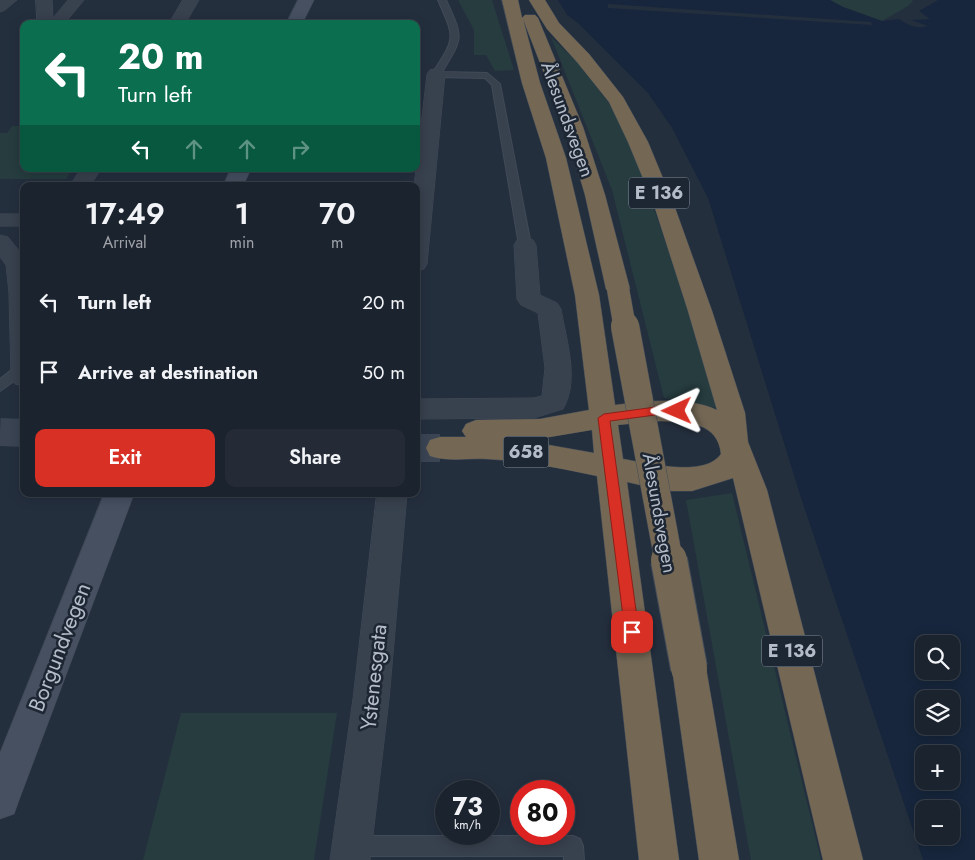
<!DOCTYPE html>
<meta charset="utf-8">
<style>
body{margin:0;font-family:Jost,sans-serif;background:#242b36;color:#f1f3f6;height:100vh;display:flex;flex-direction:column;font-size:19px;white-space:nowrap}
*{box-sizing:border-box;margin:0}
p{font-size:16px;color:#a0a4aa}
.icon{flex:none;width:28px;height:28px;fill:none;stroke:currentColor;stroke-width:2;stroke-linecap:round;stroke-linejoin:round}
.map{position:relative;flex:1;overflow:hidden}
.details{position:absolute;left:20px;top:182px;width:400px;height:315px;display:flex;flex-direction:column;background:#1b232e;border-radius:10px;box-shadow:0 2px 12px #0003,0 0 0 1px #39404a}
.details>*{flex:none}
.guide{position:absolute;left:20px;top:20px;width:400px;height:152px;border-radius:10px;box-shadow:0 2px 12px #0003,0 0 0 1px #39404a;background:#0b6e4f;color:#fff;overflow:hidden}
.tools{position:absolute;left:915px;top:635px;display:grid;gap:10px}
.tools a{display:grid;place-items:center;width:45px;height:45px;border-radius:10px;background:#1b232e;box-shadow:0 2px 12px #0003,0 0 0 1px #39404a;font-size:25px}
.speed{position:absolute;left:435px;top:780px;display:flex;gap:10px;font-size:25px;font-weight:700;text-align:center}
.speed>*{display:grid;place-content:center;width:65px;height:65px;border-radius:50%;background:#1b232e;box-shadow:0 2px 12px #0003,0 0 0 1px #39404a;line-height:1}
.speed small{font-size:12px;font-weight:400}
.speed .limit{border:8px solid #d22;background:#fff;color:#111}
.pin{position:absolute;display:grid;place-items:center;width:42px;height:42px;color:#fff;margin:-21px;border-radius:10px;box-shadow:0 2px 8px #0006}
.me{position:absolute;width:55px;margin:-28px;rotate:269deg;stroke-linejoin:round;filter:drop-shadow(0 0 4px #0008)}
.turn{display:flex;align-items:center;gap:18px;height:105px;padding:0 15px;font-size:22px}
.turn .icon{width:65px;height:65px;stroke-width:2.5}
.turn b{display:block;font-size:35px;line-height:42px}
.lanes{display:flex;align-items:center;height:48px;padding:0 15px;background:#0003;justify-content:center;gap:25px;direction:ltr}
.lanes .off{opacity:.35}
.eta{display:flex;justify-content:space-evenly;align-items:center;height:85px;text-align:center}
.eta b{font-size:30px;font-weight:600;line-height:35px}
.primary-button{display:flex;gap:10px;margin-top:auto;padding:10px 15px}
.primary-button a{flex:1;height:58px;border-radius:10px;background:#d93025;color:#fff;font-size:20px;font-weight:600;line-height:58px;text-align:center}
.primary-button a+a{background:#242b36;color:#f1f3f6}
ul{padding:0;list-style:none}
li{display:flex;align-items:center;gap:15px;height:70px;padding:0 15px}
li div{flex:1}
li b{display:block;font-size:19px}
li em{font-style:normal}
.map>svg:first-child{display:block}
.green{fill:#263c3f}
.water{fill:#17263c;fill-rule:evenodd}
.pier{fill:#242f3e}
.lines{fill:none;stroke-linecap:round;stroke-linejoin:round}
.highway-tunnel{stroke:#3a4453;stroke-width:28;stroke-dasharray:28 14;stroke-linecap:butt}
.lane-casing{stroke:#414a57;stroke-width:2}
.street-casing{stroke:#414a57;stroke-width:1}
.secondary-casing{stroke:#414a57;stroke-width:1}
.highway-casing{stroke:#434c59;stroke-width:1}
.lane{fill:#38414e;fill-rule:evenodd}
.street{fill:#38414e;fill-rule:evenodd}
.secondary{fill:#465061;fill-rule:evenodd}
.highway{fill:#746855;fill-rule:evenodd}
.highway-bridge-far2-casing{stroke:#434c59;stroke-width:23;stroke-linecap:butt}
.highway-bridge-far1-casing{stroke:#434c59;stroke-width:29;stroke-linecap:butt}
.highway-bridge-casing{stroke:#434c59;stroke-width:38;stroke-linecap:butt}
.highway-bridge-far2{stroke:#746855;stroke-width:22}
.highway-bridge-far1{stroke:#746855;stroke-width:28}
.highway-bridge{stroke:#746855;stroke-width:36}
.route{fill:#d93025;stroke:#8d1f18}
.labels{text-anchor:middle;stroke-width:5;stroke-linejoin:round;paint-order:stroke}
.shield{fill:#1d2633;stroke:#878f9c;stroke-width:1}
.shield-label{font-size:18px;font-weight:bold;fill:#b4bcc9}
.street-label{font-size:19px;fill:#b4bcc9;stroke:#1d2633}
.near-street-label{font-size:22px;fill:#b4bcc9;stroke:#1d2633}
</style>
<div class="map">
<svg width="975" height="860" viewBox="0 0 975 860">
<rect width="100%" height="100%" fill="#242f3e"/>
<g class="green">
<polygon points="458,0 492,0 514,70 495,71 486,55 474,55 474,30"/>
<polygon points="830,0 912,0 913,1 908,6 882,21 843,7"/>
<polygon points="551,37 577,62 608,102 631,141 690,315 717,408 664,398 612,190"/>
<polygon points="12,126 24,126 24,169 72,169 66,179 0,179 0,133 7,133"/>
<polygon points="732,493 821,860 751,860 686,500"/>
<polygon points="181,713 337,713 314,860 143,860"/>
</g>
<path class="water" d="M558,0H830L843,7L882,21L899,19C909,26 917,29 928,26L911,20L930,19L919,11L938,0H975V860H923L801,498L708,198L672,128L648,93L578,23L567,15ZM924,644H951V671H924ZM924,699H951V726H924ZM924,754H951V781H924ZM924,809H951V836H924Z"/>
<polygon class="pier" points="608,4 871,22 872,25 608,8"/>
<g class="lines">
<g class="highway-tunnel">
<polyline points="0,432 24,433"/>
<polyline points="416,448 440,448"/>
</g>
<defs>
<g id="lane">
<path d="M438,0H446C463,38 464,36 442,72L487,73L500,84L531,245L529,247H521L519,245L492,85L485,78L436,77L432,74C455,38 456,40 438,0Z"/>
<polygon points="24,364 24,374 0,391 0,379 18,365"/>
<polygon points="355,836 573,836 580,839 583,846 584,860 564,860 564,856 355,856 348,853 345,846 348,839"/>
</g>
<g id="street">
<polygon points="0,0 17,0 5,10 0,12"/>
<polygon points="36,0 52,0 53,18 68,0 84,0 64,24 39,23 37,20"/>
<polygon points="183,0 199,0 185,24 169,24"/>
<polygon points="436,69 442,70 445,74 427,264 424,269 416,271 416,186 414,186 427,74 430,70"/>
<polygon points="81,169 101,169 90,186 70,186"/>
<rect x="0" y="214" width="24" height="12"/>
<polygon points="0,235 8,237 24,257 24,386 15,384 11,377 9,292 6,265 0,257"/>
<path d="M525,238L533,240L536,245L540,295L557,303L561,309C566,340 580,380 563,409L534,418L416,419V399L534,398L542,396L545,368L538,313L521,305L517,299L514,245L517,240Z"/>
<polygon points="377,494 407,494 389,699 370,860 330,860 353,699"/>
</g>
<g id="secondary">
<polygon points="298,0 314,0 302,24 286,24"/>
<polygon points="231,169 251,169 243,186 223,186"/>
<polygon points="104,494 134,494 19,800 14,814 0,819 0,753"/>
</g>
<g id="highway">
<path d="M502,0H518L522,18L525,15H535L538,18L583,127L605,195L630,289L626,294L618,297L610,294L606,289L585,195L565,127L523,19L540,83L566,158L599,295L615,405C648,401 686,396 717,410L688,311L654,205L628,142L609,102L577,62L547,29L529,0H545L559,23L589,54L623,97L648,142L674,205L712,311L745,413L748,442L767,490L863,860H823L733,478L692,491H667L627,482L679,860H639L597,476C561,468 524,461 487,459C468,458 448,462 430,456L426,448L430,440L440,437H466L462,431L466,424L476,420L540,419L589,410L575,295L546,158L522,83ZM661,421C687,422 718,422 721,454C705,478 647,463 623,459L618,425ZM592,430L594,453L526,441Z"/>
<polygon points="689,652 701,656 706,668 739,860 699,860 672,668 677,656"/>
</g>
</defs>
<use href="#lane" class="lane-casing"/>
<use href="#street" class="street-casing"/>
<use href="#secondary" class="secondary-casing"/>
<use href="#highway" class="highway-casing"/>
<use href="#lane" class="lane"/>
<use href="#street" class="street"/>
<use href="#secondary" class="secondary"/>
<use href="#highway" class="highway"/>
<defs>
<polyline id="highway-bridge-far2" points="618,289 625,328"/>
<polyline id="highway-bridge-far1" points="625,326 669,562"/>
<polyline id="highway-bridge" points="669,560 689,668"/>
</defs>
<use href="#highway-bridge-far2" class="highway-bridge-far2-casing"/>
<use href="#highway-bridge-far1" class="highway-bridge-far1-casing"/>
<use href="#highway-bridge" class="highway-bridge-casing"/>
<use href="#highway-bridge-far2" class="highway-bridge-far2"/>
<use href="#highway-bridge-far1" class="highway-bridge-far1"/>
<use href="#highway-bridge" class="highway-bridge"/>
</g>
<polygon class="route" points="663,406 677,407 682,411 677,415 663,414 610,421 639,632 637,636 632,638 627,636 625,632 598,418 604,414"/>
<g class="labels">
<g class="shield">
<rect x="629" y="177.5" width="60" height="31" rx="4"/>
<rect x="503.5" y="436.5" width="45" height="31" rx="4"/>
<rect x="762" y="635.5" width="60" height="31" rx="4"/>
</g>
<g class="shield-label">
<text x="659" y="199">E 136</text>
<text x="526" y="458">658</text>
<text x="792" y="657">E 136</text>
</g>
<g class="street-label">
<text transform="translate(568 119) rotate(70)" y="7">Ålesundsvegen</text>
<text transform="translate(660 513) rotate(80)" y="7">Ålesundsvegen</text>
</g>
<g class="near-street-label">
<text transform="translate(59 647) rotate(-69)" y="8">Borgundvegen</text>
<text transform="translate(373 677) rotate(-84)" y="8">Ystenesgata</text>
</g>
</g>
</svg>
<div class="tools">
<a><svg class="icon" aria-label="search" viewBox="0 0 24 24"><circle cx="10" cy="10" r="6"/><path d="M15 15l6 6"/></svg></a>
<a><svg class="icon" aria-label="layers" viewBox="0 0 24 24"><path d="M12 4l9 5-9 5-9-5zM3 14l9 5 9-5"/></svg></a>
<a>+</a>
<a>−</a>
</div>
<div class="speed"><div>73<small>km/h</small></div><div class="limit">80</div></div>
<div class="pin" style="left:632px;top:632px;background:#d93025"><svg class="icon" aria-label="arrive" viewBox="0 0 24 24"><path d="M6 21V4h12l-3 4 3 4H6"/></svg></div>
<svg class="me" style="left:677px;top:411px" viewBox="-20 -20 40 40"><path d="M0-17L14 15 0 8-14 15z" fill="#d93025" stroke="#fff" stroke-width="4"/></svg>
<div class="guide">
<div class="turn"><svg class="icon" aria-label="left" viewBox="0 0 24 24"><path d="M17 20v-9H6M10 6l-5 5 5 5"/></svg><div><b>20 m</b>Turn left</div></div>
<div class="lanes"><svg class="icon" aria-label="left" viewBox="0 0 24 24"><path d="M17 20v-9H6M10 6l-5 5 5 5"/></svg><svg class="icon off" aria-label="ahead" viewBox="0 0 24 24"><path d="M12 20V5M6 11l6-6 6 6"/></svg><svg class="icon off" aria-label="ahead" viewBox="0 0 24 24"><path d="M12 20V5M6 11l6-6 6 6"/></svg><svg class="icon off" aria-label="right" viewBox="0 0 24 24"><path d="M7 20v-9h11M14 6l5 5-5 5"/></svg></div>
</div>
<section class="details">
<div class="eta">
<div><b>17:49</b><p>Arrival</p></div>
<div><b>1</b><p>min</p></div>
<div><b>70</b><p>m</p></div>
</div>
<ul>
<li><svg class="icon" aria-label="left" viewBox="0 0 24 24"><path d="M17 20v-9H6M10 6l-5 5 5 5"/></svg><div><b>Turn left</b></div><em>20 m</em></li>
<li><svg class="icon" aria-label="arrive" viewBox="0 0 24 24"><path d="M6 21V4h12l-3 4 3 4H6"/></svg><div><b>Arrive at destination</b></div><em>50 m</em></li>
</ul>
<div class="primary-button"><a>Exit</a><a>Share</a></div>
</section>
</div>
